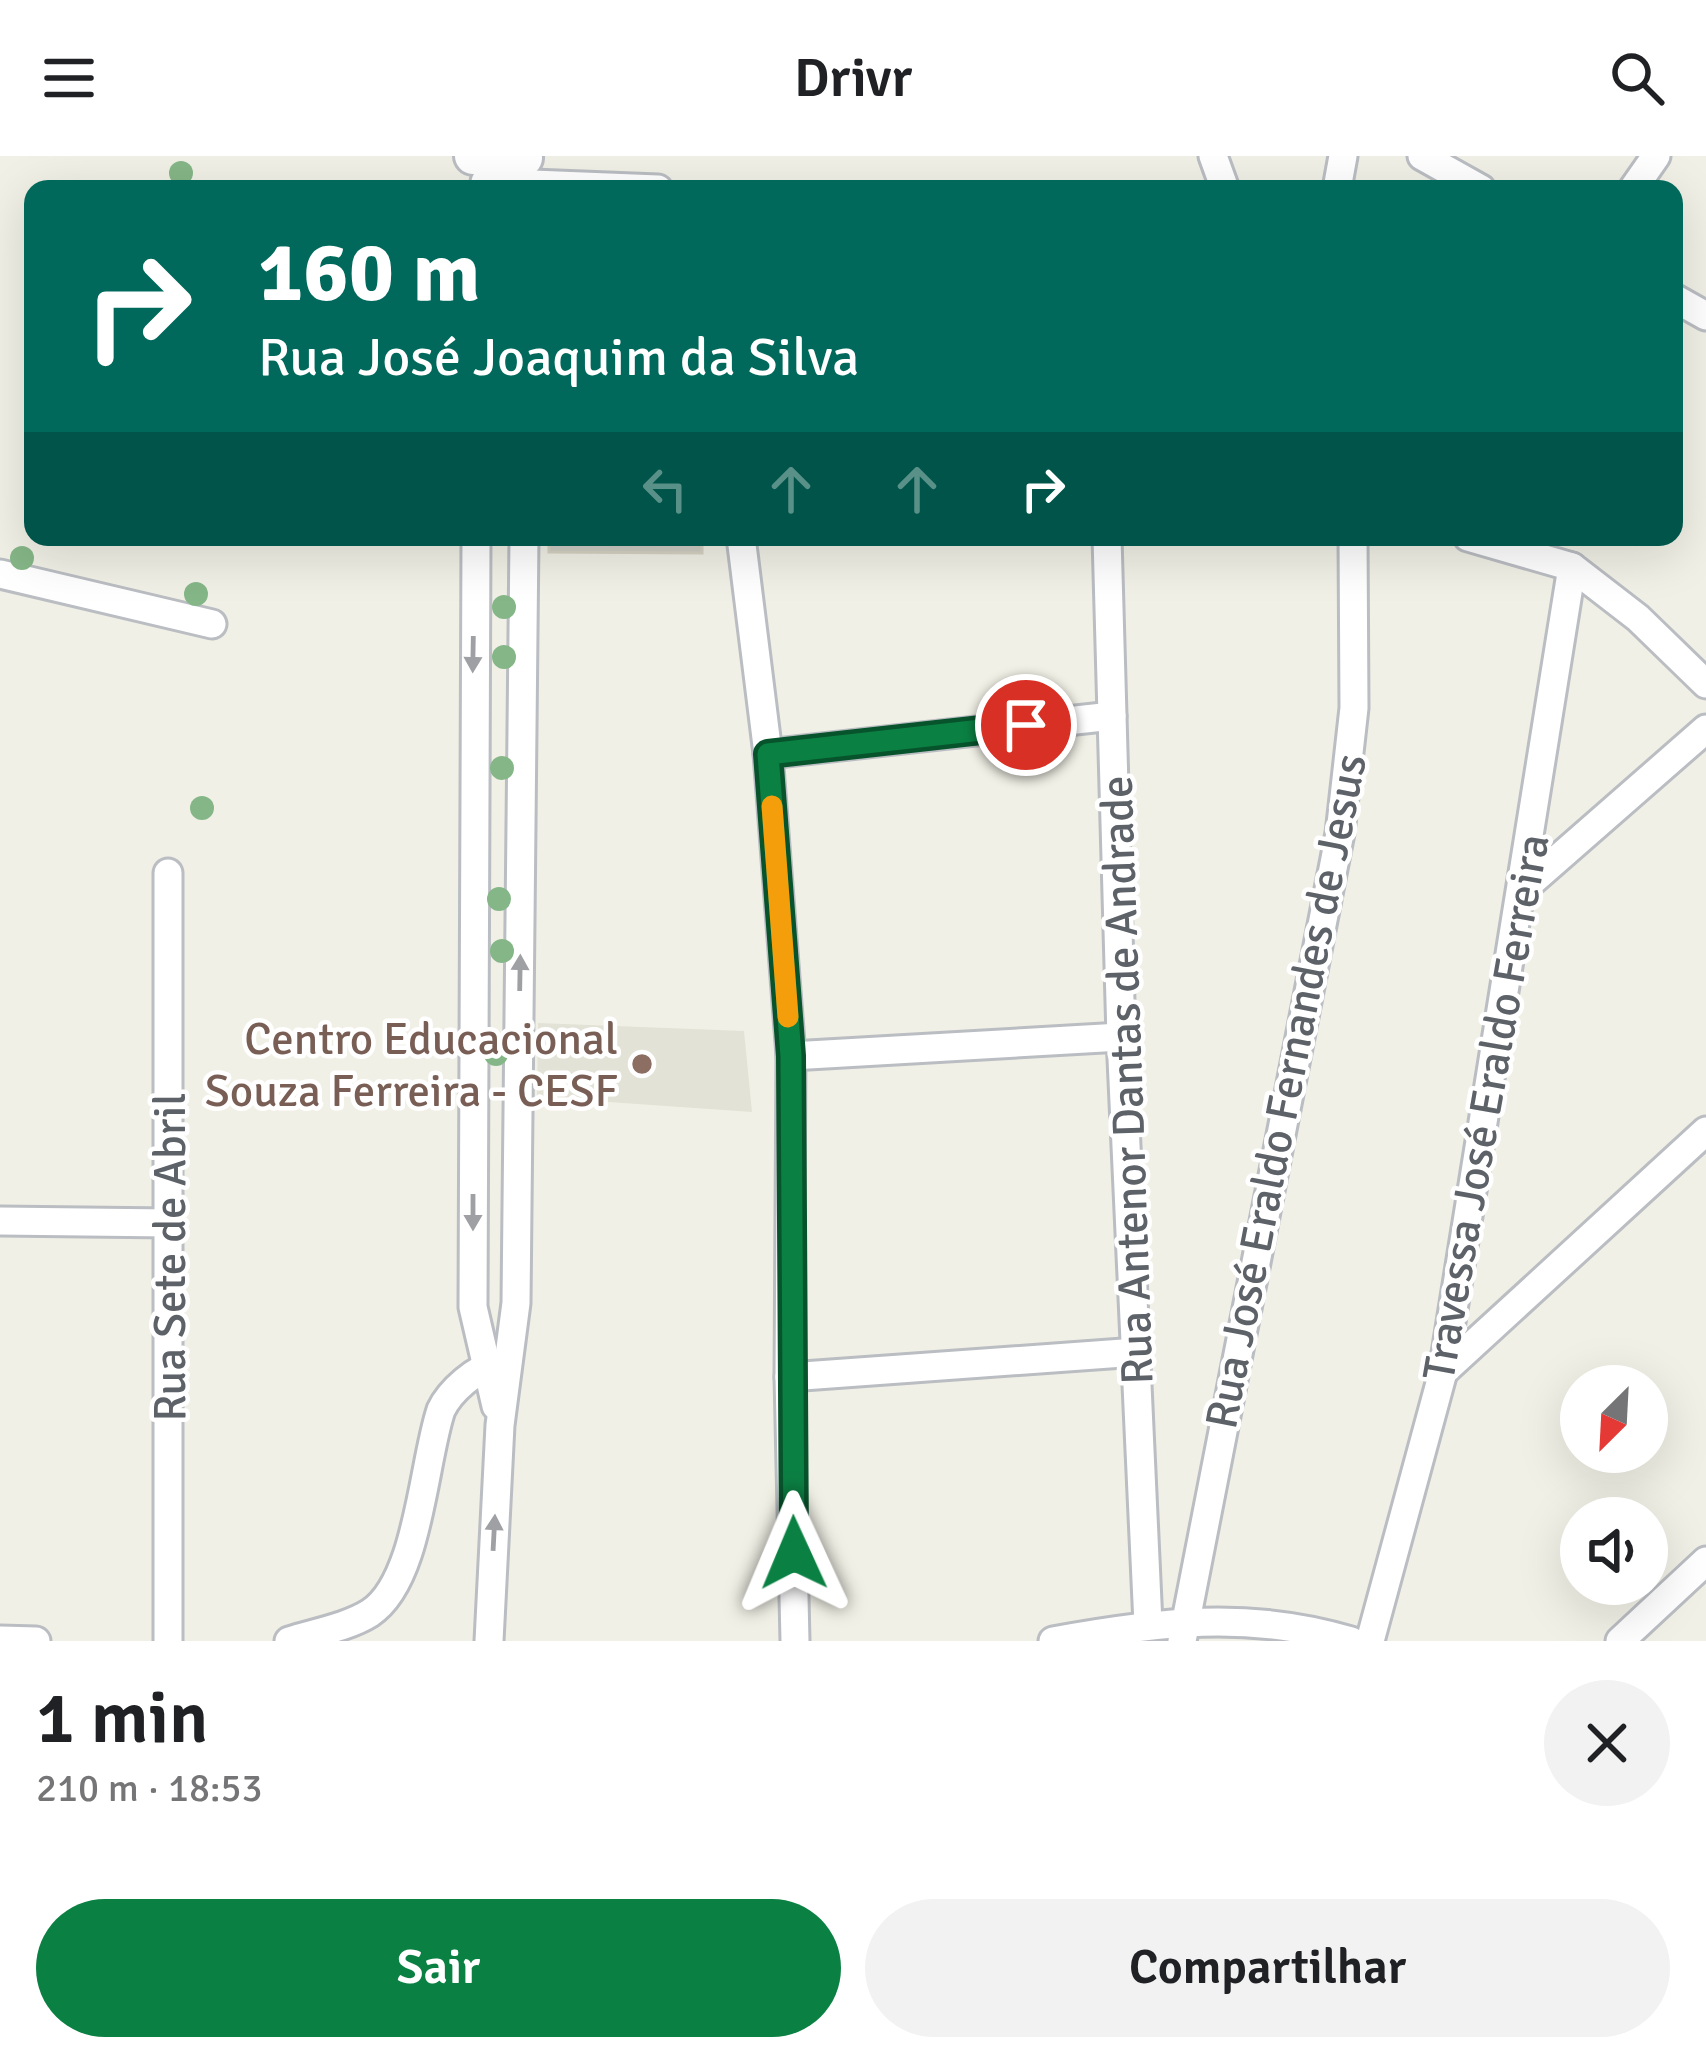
<!DOCTYPE html>
<html lang="pt">
<meta charset="utf-8">
<style>
body{margin:0;font-family:Signika,sans-serif;background:#f2f2f2;color:#202124;height:100vh;display:flex;flex-direction:column;font-size:45px;white-space:nowrap}
*{box-sizing:border-box;margin:0}
p{font-size:39px;color:#757577}
.icon{flex:none;width:66px;height:66px;fill:none;stroke:currentColor;stroke-width:2;stroke-linecap:round;stroke-linejoin:round}
.map{position:relative;height:1485px;overflow:hidden}
.side{display:flex;flex-direction:column;background:#fff;flex:1}
.side>*{flex:none}
.banner{position:absolute;left:24px;top:24px;width:1659px;height:366px;border-radius:24px;box-shadow:0 12px 48px #0002;background:#00695c;color:#fff;overflow:hidden}
.needle{width:78px;rotate:204deg}
.fabs{position:absolute;left:1560px;top:1209px;display:grid;gap:24px}
.fabs a{display:grid;place-items:center;width:108px;height:108px;border-radius:50%;background:#fff;box-shadow:0 12px 48px #0002;font-size:60px}
.pin{position:absolute;display:grid;place-items:center;width:102px;height:102px;color:#fff;margin:-51px;border:6px solid #fff;border-radius:50%;box-shadow:0 3px 12px #0007}
.me{position:absolute;width:132px;margin:-66px;rotate:359deg;stroke-linejoin:round;filter:drop-shadow(0 0 9px #0008)}
.turn{display:flex;align-items:center;gap:42px;height:252px;padding:0 36px;font-size:54px}
.turn .icon{width:156px;height:156px;stroke-width:2.5}
.turn b{display:block;font-size:84px;line-height:102px}
.lanes{display:flex;align-items:center;height:114px;padding:0 36px;background:#0003;justify-content:center;gap:60px;direction:ltr}
.lanes .off{opacity:.35}
.round{display:grid;place-items:center;flex:none;width:126px;height:126px;border-radius:63px;background:#f2f2f2}
.summary{display:flex;align-items:center;justify-content:space-between;height:204px;padding:0 36px}
h1{font-size:72px;font-weight:600;line-height:90px}
.button{display:flex;gap:24px;margin-top:auto;padding:24px 36px}
.button a{flex:1;height:138px;border-radius:72px;background:#0b8043;color:#fff;font-size:48px;font-weight:600;line-height:138px;text-align:center}
.button a+a{background:#f2f2f2;color:#202124}
header{display:flex;justify-content:space-between;align-items:center;height:156px;padding:0 36px;background:#fff;font-size:54px;font-weight:600}
.map>svg:first-child{display:block}
.education{fill:#e3e2d6}
.building{fill:#cecdc4;stroke:#d6d2c3;stroke-width:3}
.lines{fill:none;stroke-linecap:round;stroke-linejoin:round}
.minor-casing{stroke:#babdc2;stroke-width:33}
.tertiary-casing{stroke:#babdc2;stroke-width:42}
.minor{stroke:#fff;stroke-width:27}
.tertiary{stroke:#fff;stroke-width:36}
.tree{fill:#85b687}
.oneway{fill:#9ea0a4}
.route-casing{stroke:#07532c;stroke-width:30}
.route{stroke:#0b8043;stroke-width:21}
.slow{stroke:#f59e0b;stroke-width:21}
.education-dot{fill:#8d6e63;stroke:#fff;stroke-width:4.5}
.labels{text-anchor:middle;stroke-width:9;stroke-linejoin:round;paint-order:stroke}
.education-label{font-size:45px;fill:#785e54;stroke:#fff;text-anchor:end}
.street-label{font-size:45px;fill:#5d6168;stroke:#fff}
</style>
<header><svg class="icon" aria-label="menu" viewBox="0 0 24 24"><path d="M4 6h16M4 12h16M4 18h16"/></svg>Drivr<svg class="icon" aria-label="search" viewBox="0 0 24 24"><circle cx="10" cy="10" r="6"/><path d="M15 15l6 6"/></svg></header>
<div class="map">
<svg width="1706" height="1485" viewBox="0 0 1706 1485">
<rect width="100%" height="100%" fill="#f1f0e6"/>
<polygon class="education" points="538,867 744,875 752,956 537,941"/>
<polygon class="building" points="549,381 702,381 702,397 549,396"/>
<g class="lines">
<defs>
<g id="minor">
<polyline points="1213,0 1225,33"/>
<polyline points="1422,0 1481,33"/>
<polyline points="485,26 658,33"/>
<polyline points="1337,33 1343,0"/>
<polyline points="1633,33 1656,0"/>
<polyline points="1674,142 1706,160"/>
<polyline points="476,381 473,1151 496,1250"/>
<polyline points="741,381 768,598 791,900 789,1221 795,1485"/>
<polyline points="1107,381 1121,881 1148,1468"/>
<polyline points="1468,381 1572,411 1638,462 1706,528"/>
<polyline points="0,418 212,468"/>
<polyline points="768,598 1112,560"/>
<polyline points="168,717 168,1485"/>
<polyline points="1523,733 1706,573"/>
<polyline points="791,900 1121,881"/>
<polyline points="0,1065 170,1067"/>
<polyline points="1443,1216 1706,975"/>
<polyline points="789,1221 1137,1196"/>
<polyline points="0,1484 36,1485"/>
<path d="M289,1485C314,1477 348,1471 370,1457C419,1425 423,1307 441,1254C450,1235 476,1212 497,1208"/>
<polyline points="489,1485 500,1269 516,1147 524,381"/>
<path d="M1053,1485C1157,1466 1248,1454 1351,1485"/>
<polyline points="1182,1485 1340,677 1354,552 1353,381"/>
<polyline points="1370,1485 1443,1216 1572,411"/>
<polyline points="1620,1485 1706,1405"/>
</g>
<polyline id="tertiary" points="473,0 524,2"/>
</defs>
<use href="#minor" class="minor-casing"/>
<use href="#tertiary" class="tertiary-casing"/>
<use href="#minor" class="minor"/>
<use href="#tertiary" class="tertiary"/>
</g>
<g class="tree">
<circle cx="181" cy="17" r="12"/>
<circle cx="22" cy="402" r="12"/>
<circle cx="196" cy="438" r="12"/>
<circle cx="504" cy="451" r="12"/>
<circle cx="504" cy="501" r="12"/>
<circle cx="502" cy="612" r="12"/>
<circle cx="202" cy="652" r="12"/>
<circle cx="499" cy="743" r="12"/>
<circle cx="502" cy="795" r="12"/>
<circle cx="496" cy="898" r="12"/>
</g>
<defs><path id="oneway-solid" d="M-6-.8H1V-3.2L6.5 0L1 3.2V.8H-6Z" transform="scale(3)"/></defs>
<g class="oneway">
<use href="#oneway-solid" transform="translate(473 498) rotate(91)"/>
<use href="#oneway-solid" transform="translate(520 817) rotate(-89)"/>
<use href="#oneway-solid" transform="translate(473 1056) rotate(90)"/>
<use href="#oneway-solid" transform="translate(494 1377) rotate(-87)"/>
</g>
<g class="lines">
<defs>
<polyline id="route" points="794,1397 791,900 768,598 1026,569"/>
</defs>
<use href="#route" class="route-casing"/>
<use href="#route" class="route"/>
<polyline class="slow" points="772,650 788,861"/>
</g>
<circle class="education-dot" cx="642" cy="908" r="12"/>
<g class="labels">
<g class="education-label">
<text x="618" y="898">Centro Educacional<tspan x="618" dy="52">Souza Ferreira - CESF</tspan></text>
</g>
<g class="street-label">
<text transform="translate(1126 924) rotate(-92)" y="16">Rua Antenor Dantas de Andrade</text>
<text transform="translate(1285 935) rotate(-79)" y="16">Rua José Eraldo Fernandes de Jesus</text>
<text transform="translate(1485 951) rotate(-80)" y="16">Travessa José Eraldo Ferreira</text>
<text transform="translate(169 1101) rotate(-90)" y="16">Rua Sete de Abril</text>
</g>
</g>
</svg>
<div class="fabs">
<a><svg class="needle" viewBox="-14 -14 28 28"><path d="M0-13l5 13h-10z" fill="#e53935"/><path d="M0 13l5-13h-10z" fill="#757577"/></svg></a>
<a><svg class="icon" aria-label="sound" viewBox="0 0 24 24"><path d="M4 9h4l5-4v14l-5-4H4zM17 9q2 3 0 6"/></svg></a>
</div>
<div class="pin" style="left:1026px;top:569px;background:#d93025"><svg class="icon" aria-label="arrive" viewBox="0 0 24 24"><path d="M6 21V4h12l-3 4 3 4H6"/></svg></div>
<svg class="me" style="left:794px;top:1397px" viewBox="-20 -20 40 40"><path d="M0-17L14 15 0 8-14 15z" fill="#0b8043" stroke="#fff" stroke-width="4"/></svg>
<div class="banner">
<div class="turn"><svg class="icon" aria-label="right" viewBox="0 0 24 24"><path d="M7 20v-9h11M14 6l5 5-5 5"/></svg><div><b>160 m</b>Rua José Joaquim da Silva</div></div>
<div class="lanes"><svg class="icon off" aria-label="left" viewBox="0 0 24 24"><path d="M17 20v-9H6M10 6l-5 5 5 5"/></svg><svg class="icon off" aria-label="ahead" viewBox="0 0 24 24"><path d="M12 20V5M6 11l6-6 6 6"/></svg><svg class="icon off" aria-label="ahead" viewBox="0 0 24 24"><path d="M12 20V5M6 11l6-6 6 6"/></svg><svg class="icon" aria-label="right" viewBox="0 0 24 24"><path d="M7 20v-9h11M14 6l5 5-5 5"/></svg></div>
</div>
</div>
<section class="side">
<div class="summary"><div><h1>1 min</h1><p>210 m · 18:53</p></div><a class="round"><svg class="icon" aria-label="close" viewBox="0 0 24 24"><path d="M6 6l12 12M18 6L6 18"/></svg></a></div>
<div class="button"><a>Sair</a><a>Compartilhar</a></div>
</section>
